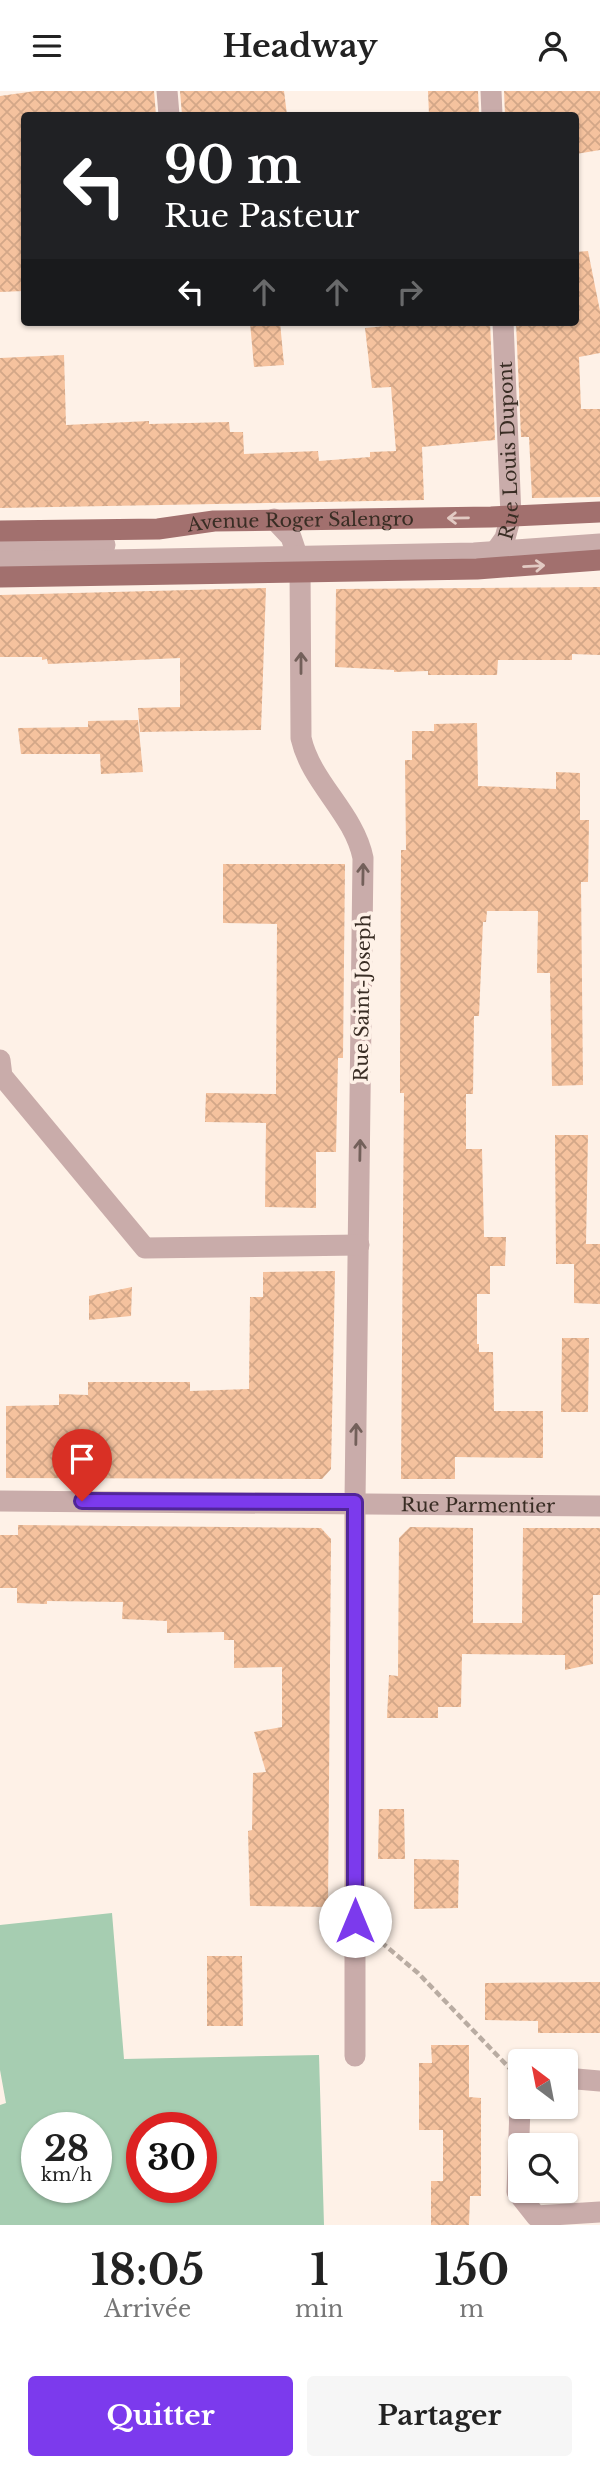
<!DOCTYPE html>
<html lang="fr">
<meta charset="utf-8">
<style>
body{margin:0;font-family:"Libre Baskerville",serif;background:#f6f6f6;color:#222;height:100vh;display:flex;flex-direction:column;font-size:26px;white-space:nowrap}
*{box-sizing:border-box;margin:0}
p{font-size:23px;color:#767676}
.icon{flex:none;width:38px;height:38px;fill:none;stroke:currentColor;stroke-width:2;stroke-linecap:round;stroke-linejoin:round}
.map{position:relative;height:2134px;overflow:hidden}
.sheet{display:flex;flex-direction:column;background:#fff;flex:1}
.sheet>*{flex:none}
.guide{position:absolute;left:21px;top:21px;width:558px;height:214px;border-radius:7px;box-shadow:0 2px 5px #0004;background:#202124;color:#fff;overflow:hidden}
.needle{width:46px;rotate:328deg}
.buttons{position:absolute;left:508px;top:1958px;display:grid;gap:14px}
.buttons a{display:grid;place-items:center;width:70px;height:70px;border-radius:7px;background:#fff;box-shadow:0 2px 5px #0004;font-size:35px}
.speed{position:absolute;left:21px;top:2021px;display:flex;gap:14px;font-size:35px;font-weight:700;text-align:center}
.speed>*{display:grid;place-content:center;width:91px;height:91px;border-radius:50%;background:#fff;box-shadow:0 2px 5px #0004;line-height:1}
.speed small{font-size:18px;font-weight:400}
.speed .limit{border:10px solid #d22;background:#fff;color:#111}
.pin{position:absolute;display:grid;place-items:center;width:60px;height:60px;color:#fff;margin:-72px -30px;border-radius:50% 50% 50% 0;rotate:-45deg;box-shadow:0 0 7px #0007}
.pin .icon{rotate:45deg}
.me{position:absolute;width:77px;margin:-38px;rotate:0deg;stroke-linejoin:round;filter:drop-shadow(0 0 5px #0008)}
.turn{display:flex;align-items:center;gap:24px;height:147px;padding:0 28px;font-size:32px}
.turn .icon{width:91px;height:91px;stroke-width:2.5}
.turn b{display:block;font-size:49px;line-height:60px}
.lanes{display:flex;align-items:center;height:66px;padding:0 28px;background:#0003;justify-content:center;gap:35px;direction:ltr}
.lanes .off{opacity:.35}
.eta{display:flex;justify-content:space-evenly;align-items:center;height:119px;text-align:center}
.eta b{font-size:42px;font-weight:700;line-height:49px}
.cta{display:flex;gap:14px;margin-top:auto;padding:14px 28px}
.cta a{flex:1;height:80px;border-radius:7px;background:#7c3aed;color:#fff;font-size:28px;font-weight:700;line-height:80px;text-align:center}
.cta a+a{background:#f6f6f6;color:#222}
header{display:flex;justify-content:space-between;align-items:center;height:91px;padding:0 28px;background:#fff;font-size:32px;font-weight:700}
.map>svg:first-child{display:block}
.green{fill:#a6cdb1;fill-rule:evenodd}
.building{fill:url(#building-cross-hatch)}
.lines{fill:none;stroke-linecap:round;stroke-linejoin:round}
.path{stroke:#b9aca2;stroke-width:4.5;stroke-dasharray:7 3.5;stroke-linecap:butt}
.minor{stroke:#c9acaa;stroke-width:21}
.major{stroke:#a2706e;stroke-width:21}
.oneway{stroke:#e2cac3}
.oneway2{stroke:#73605a}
.route-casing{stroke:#51269a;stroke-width:18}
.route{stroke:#7c3aed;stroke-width:12}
.labels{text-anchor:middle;stroke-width:7;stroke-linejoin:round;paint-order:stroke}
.street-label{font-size:19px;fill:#392d24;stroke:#fef1e7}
</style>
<header><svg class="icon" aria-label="menu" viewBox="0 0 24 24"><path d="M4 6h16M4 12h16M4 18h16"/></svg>Headway<svg class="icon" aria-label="person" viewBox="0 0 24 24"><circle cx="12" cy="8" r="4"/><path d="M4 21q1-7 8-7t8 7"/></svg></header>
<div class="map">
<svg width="600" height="2134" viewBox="0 0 600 2134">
<defs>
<pattern id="building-cross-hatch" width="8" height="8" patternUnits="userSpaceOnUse" patternTransform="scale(1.75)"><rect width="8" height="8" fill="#f5c29e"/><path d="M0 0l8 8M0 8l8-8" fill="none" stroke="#d3a788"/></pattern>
</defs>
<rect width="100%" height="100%" fill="#fef1e7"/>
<path class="green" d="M112,1822L124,1968L319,1964L324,2134H0V2014L6,2012L0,1979V1834ZM37,2037H96V2096H37ZM142,2037H201V2096H142Z"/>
<g class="building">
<polygon points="36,0 154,0 156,24 24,24 24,200 0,201 0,5"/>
<polygon points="180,0 284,0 287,24 182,24"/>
<polygon points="428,0 478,0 479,24 429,24"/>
<polygon points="504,0 600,0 600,59 576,63 576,22 505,24"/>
<polygon points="588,160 600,220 600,262 579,266 581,318 600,318 600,406 532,407 529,346 521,346 516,231 576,231 576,161"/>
<polygon points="250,231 280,231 284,274 254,276"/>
<polygon points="395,231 490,231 495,349 422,356 424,409 0,417 0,267 64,264 66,334 149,330 149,333 229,331 230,341 243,341 244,363 318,360 319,370 370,366 370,361 396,360 391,296 372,297 365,237 395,234"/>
<polygon points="600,496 600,564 572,563 572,569 498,569 497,584 428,584 428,580 394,581 394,579 335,576 336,498"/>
<polygon points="266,497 261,639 140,641 138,617 180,616 180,567 48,573 47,568 42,569 42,566 0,566 0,504"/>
<polygon points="138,629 143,681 101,683 100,663 21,663 18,637 88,636 88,630"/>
<polygon points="477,632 478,695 556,698 556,681 580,682 580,729 589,729 588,791 581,791 583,994 552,995 550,882 537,882 538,820 487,820 486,831 483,831 479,925 474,925 473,1003 466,1003 466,1058 482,1058 484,1146 506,1146 505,1175 490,1175 490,1203 477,1203 477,1253 479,1253 479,1261 493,1261 494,1320 543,1320 543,1367 455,1366 455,1388 401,1388 404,1002 400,1002 400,972 401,759 406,759 405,669 412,669 412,640 434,640 434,633"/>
<polygon points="223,773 345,773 343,967 338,967 336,1061 316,1061 316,1117 265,1116 266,1032 205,1031 206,1002 276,1003 277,833 223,832"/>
<polygon points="555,1044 588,1044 586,1153 600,1153 600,1213 574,1212 574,1173 556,1173"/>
<polygon points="335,1180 331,1378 322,1388 6,1387 6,1315 59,1314 59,1303 88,1304 88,1291 190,1291 190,1300 249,1298 250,1206 263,1206 263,1181"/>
<polygon points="132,1196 131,1225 89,1229 89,1205"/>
<polygon points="562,1247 589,1247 588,1321 561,1321"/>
<polygon points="18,1434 321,1437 331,1448 328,1816 250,1815 248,1740 252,1739 253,1682 266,1681 254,1641 282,1636 282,1576 234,1577 234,1549 224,1549 224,1541 167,1542 167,1530 122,1528 123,1511 47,1510 47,1513 17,1512 17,1497 0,1497 0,1444 18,1444"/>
<polygon points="410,1436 473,1437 473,1532 522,1532 523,1437 600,1437 600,1504 593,1504 593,1573 565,1579 565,1564 462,1563 461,1616 438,1616 438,1627 387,1627 389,1584 398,1585 399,1447"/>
<polygon points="379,1718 404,1718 405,1768 378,1768"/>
<polygon points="414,1768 459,1769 458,1817 414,1818"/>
<polygon points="207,1865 242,1865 243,1935 207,1935"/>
<polygon points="600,1891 600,1942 538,1942 538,1930 485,1929 485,1892"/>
<polygon points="431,1954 469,1954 469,2006 481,2007 481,2105 470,2105 469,2134 431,2134 431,2090 443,2090 443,2039 419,2039 419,1972 432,1972"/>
</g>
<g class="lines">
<polyline class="path" points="381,1851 418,1882 520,1988"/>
<g class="minor">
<polyline points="167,0 169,24"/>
<polyline points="491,0 492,24"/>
<path d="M274,428L291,446L300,473L301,647C311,692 354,722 363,767L355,1411V1965"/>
<polyline points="0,456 105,454"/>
<path id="s1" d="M490,468L505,447L511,425L503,231"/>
<polyline points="0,471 474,462 600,453"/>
<polyline points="0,969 2,985 145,1157 359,1154"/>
<path id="s2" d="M0,1410L600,1415"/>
<polyline points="565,1987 600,1990"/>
<polyline points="520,2016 517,2101 536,2125 600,2121"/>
</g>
<g class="major">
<path id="s3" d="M0,440L158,438L214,430L491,426L600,421"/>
<polyline points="0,486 477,478 600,469"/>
</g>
</g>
<defs><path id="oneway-shaft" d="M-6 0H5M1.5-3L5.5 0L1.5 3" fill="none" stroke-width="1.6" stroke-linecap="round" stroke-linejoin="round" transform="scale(1.75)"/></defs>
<g class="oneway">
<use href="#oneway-shaft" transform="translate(458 427) rotate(179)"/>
<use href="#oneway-shaft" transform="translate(534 475) rotate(-3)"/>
</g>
<g class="oneway2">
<use href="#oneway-shaft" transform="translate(301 572) rotate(-90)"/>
<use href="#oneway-shaft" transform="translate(363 783) rotate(-89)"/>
<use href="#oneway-shaft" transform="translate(360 1059) rotate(-89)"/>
<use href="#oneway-shaft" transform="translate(356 1343) rotate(-89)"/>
</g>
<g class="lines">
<defs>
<polyline id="route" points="82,1410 355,1411 355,1830"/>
</defs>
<use href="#route" class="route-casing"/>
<use href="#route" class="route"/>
</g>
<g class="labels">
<g class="street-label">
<text dy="7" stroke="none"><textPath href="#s1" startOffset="114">Rue Louis Dupont</textPath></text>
<text dy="7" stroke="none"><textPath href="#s3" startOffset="301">Avenue Roger Salengro</textPath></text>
<text transform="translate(362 907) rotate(-89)" y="7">Rue Saint-Joseph</text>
<text dy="7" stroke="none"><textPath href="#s2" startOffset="478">Rue Parmentier</textPath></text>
</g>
</g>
</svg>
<div class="buttons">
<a><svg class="needle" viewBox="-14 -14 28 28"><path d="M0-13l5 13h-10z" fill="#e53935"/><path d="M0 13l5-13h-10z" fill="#767676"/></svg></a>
<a><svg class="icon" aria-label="search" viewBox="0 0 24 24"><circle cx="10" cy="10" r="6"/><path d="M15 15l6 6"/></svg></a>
</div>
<div class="speed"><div>28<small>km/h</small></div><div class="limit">30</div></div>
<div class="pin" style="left:82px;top:1410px;background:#d93025"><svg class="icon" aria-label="arrive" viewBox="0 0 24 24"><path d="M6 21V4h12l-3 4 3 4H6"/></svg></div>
<svg class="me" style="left:355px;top:1830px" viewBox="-20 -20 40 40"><circle r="19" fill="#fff"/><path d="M0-13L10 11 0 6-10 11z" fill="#7c3aed"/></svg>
<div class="guide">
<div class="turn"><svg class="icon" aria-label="left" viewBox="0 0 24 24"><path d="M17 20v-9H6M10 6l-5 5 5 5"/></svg><div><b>90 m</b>Rue Pasteur</div></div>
<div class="lanes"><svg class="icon" aria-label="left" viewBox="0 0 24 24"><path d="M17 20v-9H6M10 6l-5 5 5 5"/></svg><svg class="icon off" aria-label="ahead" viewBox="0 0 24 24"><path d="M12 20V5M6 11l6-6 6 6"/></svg><svg class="icon off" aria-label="ahead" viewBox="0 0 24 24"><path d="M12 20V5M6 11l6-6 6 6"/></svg><svg class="icon off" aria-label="right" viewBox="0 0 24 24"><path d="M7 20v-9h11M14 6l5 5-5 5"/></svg></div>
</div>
</div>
<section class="sheet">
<div class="eta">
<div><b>18:05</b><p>Arrivée</p></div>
<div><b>1</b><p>min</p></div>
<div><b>150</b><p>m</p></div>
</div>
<div class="cta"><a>Quitter</a><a>Partager</a></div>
</section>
